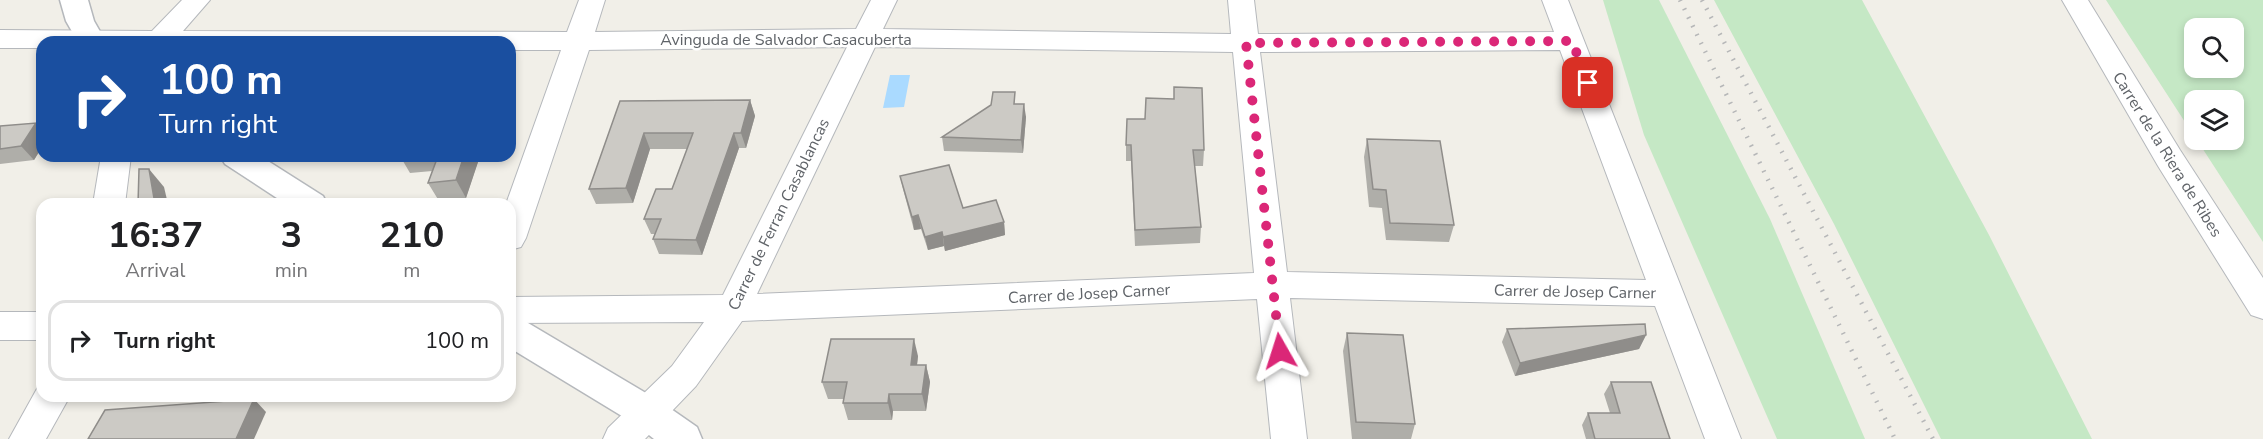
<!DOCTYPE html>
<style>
body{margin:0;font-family:"Nunito Sans",sans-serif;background:#f6f6f6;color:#202124;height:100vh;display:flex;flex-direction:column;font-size:22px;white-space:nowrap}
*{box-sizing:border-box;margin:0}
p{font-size:20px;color:#757577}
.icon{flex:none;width:33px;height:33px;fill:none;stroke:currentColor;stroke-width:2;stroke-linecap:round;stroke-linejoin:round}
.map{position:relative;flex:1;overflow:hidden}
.details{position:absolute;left:36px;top:198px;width:480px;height:204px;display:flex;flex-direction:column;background:#fff;border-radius:18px;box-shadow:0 3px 9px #0003}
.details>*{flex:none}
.guide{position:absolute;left:36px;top:36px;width:480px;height:126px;border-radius:18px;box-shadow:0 3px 9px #0003;background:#1a4fa0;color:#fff;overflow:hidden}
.tools{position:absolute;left:2184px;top:18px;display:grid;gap:12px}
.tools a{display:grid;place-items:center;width:60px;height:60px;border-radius:12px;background:#fff;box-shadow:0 3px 9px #0003;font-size:30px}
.pin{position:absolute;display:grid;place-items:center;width:51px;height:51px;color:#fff;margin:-26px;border-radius:12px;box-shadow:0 3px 9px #0006}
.me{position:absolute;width:66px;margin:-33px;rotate:354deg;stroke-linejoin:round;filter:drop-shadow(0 0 4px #0008)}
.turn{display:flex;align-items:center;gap:21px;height:126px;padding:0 24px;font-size:27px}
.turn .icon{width:78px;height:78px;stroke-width:2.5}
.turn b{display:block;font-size:42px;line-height:51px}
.eta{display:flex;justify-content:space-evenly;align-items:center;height:102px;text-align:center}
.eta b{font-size:36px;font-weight:700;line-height:42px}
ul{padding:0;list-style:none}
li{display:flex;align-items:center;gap:18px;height:81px;margin:0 12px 9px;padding:0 12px;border:3px solid #e0e0e0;border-radius:18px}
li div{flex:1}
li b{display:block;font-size:22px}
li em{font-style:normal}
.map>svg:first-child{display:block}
.green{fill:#c5e8c5;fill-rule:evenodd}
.water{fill:#aadaff}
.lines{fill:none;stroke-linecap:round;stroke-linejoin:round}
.minor-casing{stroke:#b5b8bc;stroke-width:2}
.tertiary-casing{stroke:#b5b8bc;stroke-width:3}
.minor{fill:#fff;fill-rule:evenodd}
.tertiary{fill:#fff;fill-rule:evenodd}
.rail{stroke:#b6b7b8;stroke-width:4.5;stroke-dasharray:1.5 8;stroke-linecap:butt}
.wall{fill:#afaea9}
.shaded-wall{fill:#8f8d8a}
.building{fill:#cccac5;stroke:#8f8d8a;stroke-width:1.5}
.route{stroke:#db2777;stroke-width:10;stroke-dasharray:0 18}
.labels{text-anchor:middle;stroke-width:5;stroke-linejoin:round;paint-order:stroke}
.street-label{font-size:16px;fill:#5f6368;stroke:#fff}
</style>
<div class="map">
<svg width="2263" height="439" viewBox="0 0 2263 439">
<rect width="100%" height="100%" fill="#f1efe8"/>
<g class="green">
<polygon points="1603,0 1659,0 1770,219 1865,439 1777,439 1644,135"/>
<polygon points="1714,0 1862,0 1989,235 2092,439 1941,439 1834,224"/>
<path d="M2106,0H2263V242L2197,140H2234V100H2194V136ZM2194,28H2234V68H2194Z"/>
</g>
<polygon class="water" points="890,75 910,75 904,107 883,108"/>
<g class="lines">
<defs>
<g id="minor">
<path d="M182,0H210L183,31L567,32L579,0H605L595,32L856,29L871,0H897L883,29L1231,34L1228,0H1254L1258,34L1554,32L1542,0H1568L1741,439H1705L1655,306L1290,298L1307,439H1271L1257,299L742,321L696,386L645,439H603L608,428L672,366L704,322L510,323V297L723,295L847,47L589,50L526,238L521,247L510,250V204H506L561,50H510V42H42V48H0V30L152,31ZM875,47L1233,52L1254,273L757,294ZM1560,50L1646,280L1287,272L1260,52Z"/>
<polygon points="2062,0 2088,0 2180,150 2263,278 2263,319 2251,315 2158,166"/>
<polygon points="101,156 131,156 125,204 93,204"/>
<rect x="0" y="312" width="42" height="28"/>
<polygon points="39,385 42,385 42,396 70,396 46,439 9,439"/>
</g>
<g id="tertiary">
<polygon points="60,0 88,0 94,21 106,42 78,42 66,21"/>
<polygon points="220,156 260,156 323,196 327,204 286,204 225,164"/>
<polygon points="510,316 523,320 661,402 697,427 702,439 654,439 635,424 510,348"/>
</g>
</defs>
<use href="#minor" class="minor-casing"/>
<use href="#tertiary" class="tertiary-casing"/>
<use href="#minor" class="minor"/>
<use href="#tertiary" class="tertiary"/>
<g class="rail">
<polyline points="1680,0 1895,439"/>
<polyline points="1702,0 1933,439"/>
</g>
</g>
<g class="wall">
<polygon points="750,100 755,116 746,148 739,148 702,255 659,254 653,239 655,234 651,234 644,219 672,189 687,149 650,149 633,203 596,204 589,189 620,101"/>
<polygon points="1016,104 1026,117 1023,153 944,151 942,137"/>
<polygon points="0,126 42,129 42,147 34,160 0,164"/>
<polygon points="1367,139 1454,225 1449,242 1386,240 1382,208 1369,207 1364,157"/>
<polygon points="1126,145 1204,150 1203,166 1195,166 1201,227 1200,243 1135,246 1131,161 1126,161"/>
<polygon points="400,156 480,156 466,198 439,201 428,183 432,171 410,173"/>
<polygon points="900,176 963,208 1004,222 1005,235 945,251 944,246 928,250 921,229 914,230 903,189"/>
<polygon points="1507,329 1646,335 1639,349 1515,376 1502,342"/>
<polygon points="1347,333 1415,424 1411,439 1352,439 1343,351"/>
<polygon points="918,356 917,365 926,365 930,382 926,411 893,411 892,420 848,420 843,403 844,399 828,399 822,382"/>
<polygon points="1611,382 1670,439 1586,439 1582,425 1588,413 1610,413 1604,394"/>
</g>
<g class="shaded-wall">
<polygon points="750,100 755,116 746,148 741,133"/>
<polygon points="1024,104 1026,117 1023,153 1021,140"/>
<polygon points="36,123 42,129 42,147 34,160 21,146"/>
<polygon points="644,133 650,149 633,203 626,188"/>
<polygon points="734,133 739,148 702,255 696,240"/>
<polygon points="464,156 480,156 466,198 456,180"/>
<polygon points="149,169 164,187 168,204 155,204"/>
<polygon points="918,215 921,229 914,230 912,217"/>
<polygon points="1004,222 1005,235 945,251 943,237"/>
<polygon points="942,232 944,246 928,250 925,237"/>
<polygon points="1646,335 1639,349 1515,376 1520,363"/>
<polygon points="914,339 918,356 915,382 911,365"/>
<polygon points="926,365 930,382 926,411 922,394"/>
<polygon points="889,394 893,411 892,420 888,403"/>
<polygon points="254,399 266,412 254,439 236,439"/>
</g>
<g class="building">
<polygon points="1174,87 1202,88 1204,150 1193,150 1201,227 1135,230 1131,145 1126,145 1127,119 1145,119 1146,98 1174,99"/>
<polygon points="993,92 1015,92 1014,104 1024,104 1021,140 942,137 991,105"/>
<polygon points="750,100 741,133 734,133 696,240 653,239 661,219 644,219 656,189 672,189 693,133 644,133 626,188 589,189 620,101"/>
<polygon points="36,123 21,146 0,149 0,126"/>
<polygon points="1367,139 1440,141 1454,225 1390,223 1386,190 1373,189"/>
<polygon points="438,156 464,156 456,180 428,183"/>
<polygon points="949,165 963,208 996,200 1004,222 943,237 942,232 925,237 918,215 912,217 900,176"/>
<polygon points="139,169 149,169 155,204 138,204"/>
<polygon points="1645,324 1646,335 1520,363 1507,329"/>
<polygon points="1347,333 1403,335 1415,424 1356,422"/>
<polygon points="831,339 914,339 911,365 926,365 922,394 889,394 888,403 843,403 847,382 822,382"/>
<polygon points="1611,382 1651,382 1670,439 1595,439 1588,413 1620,413"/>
<polygon points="254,399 236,439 88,439 105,410"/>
</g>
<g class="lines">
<polyline class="route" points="1280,351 1246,43 1572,41 1588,83"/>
</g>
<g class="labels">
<g class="street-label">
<text x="786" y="45">Avinguda de Salvador Casacuberta</text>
<text transform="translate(2168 154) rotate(58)" y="6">Carrer de la Riera de Ribes</text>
<text transform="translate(778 214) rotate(-64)" y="6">Carrer de Ferran Casablancas</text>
<text transform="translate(1575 291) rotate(1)" y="6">Carrer de Josep Carner</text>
<text transform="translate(1089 293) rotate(-3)" y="6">Carrer de Josep Carner</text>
</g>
</g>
</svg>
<div class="tools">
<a><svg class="icon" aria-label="search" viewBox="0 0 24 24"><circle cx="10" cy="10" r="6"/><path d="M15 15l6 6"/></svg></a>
<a><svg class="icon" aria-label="layers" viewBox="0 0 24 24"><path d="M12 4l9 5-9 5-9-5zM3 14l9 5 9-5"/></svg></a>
</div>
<div class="pin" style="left:1588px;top:83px;background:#d93025"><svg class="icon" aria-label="arrive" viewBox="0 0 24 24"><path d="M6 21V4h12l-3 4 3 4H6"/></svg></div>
<svg class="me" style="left:1280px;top:351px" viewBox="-20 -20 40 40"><path d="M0-17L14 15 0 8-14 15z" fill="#db2777" stroke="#fff" stroke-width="4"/></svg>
<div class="guide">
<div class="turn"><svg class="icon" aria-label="right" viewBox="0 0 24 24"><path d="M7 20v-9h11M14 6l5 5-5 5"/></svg><div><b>100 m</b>Turn right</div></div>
</div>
<section class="details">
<div class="eta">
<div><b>16:37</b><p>Arrival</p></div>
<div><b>3</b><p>min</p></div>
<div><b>210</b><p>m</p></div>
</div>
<ul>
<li><svg class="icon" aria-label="right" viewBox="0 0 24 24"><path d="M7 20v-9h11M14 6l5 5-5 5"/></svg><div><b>Turn right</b></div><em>100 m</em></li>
</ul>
</section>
</div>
